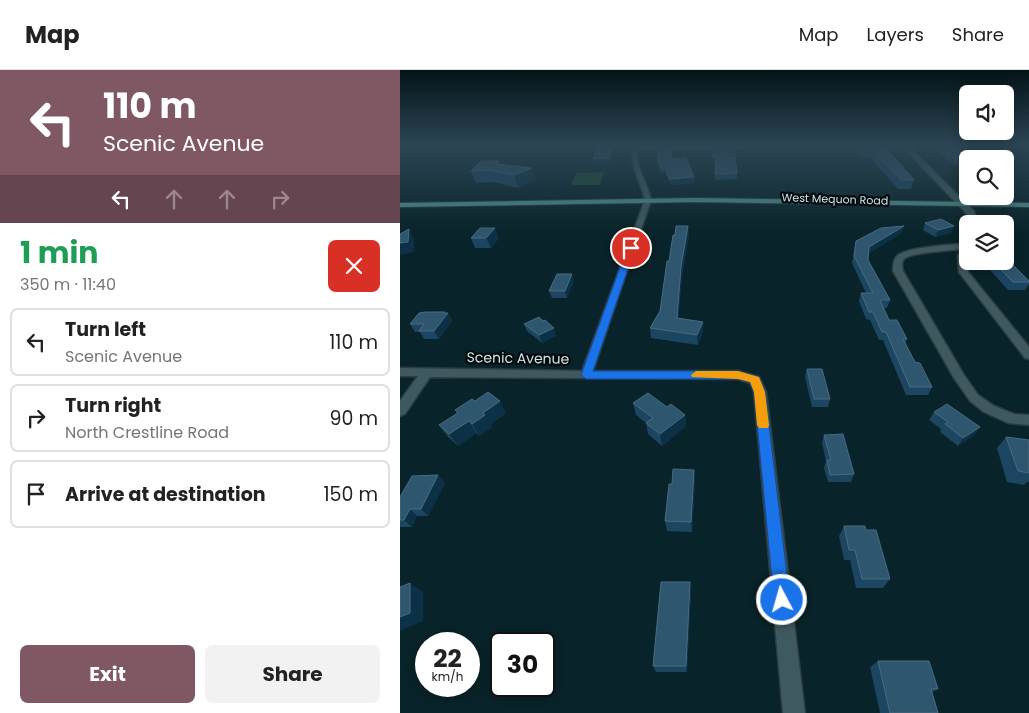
<!DOCTYPE html>
<meta charset="utf-8">
<style>
body{margin:0;font-family:Poppins,sans-serif;background:#f2f2f2;color:#222;height:100vh;display:flex;flex-direction:column;font-size:19px;white-space:nowrap}
*{box-sizing:border-box;margin:0}
p{font-size:16px;color:#767676}
.icon{flex:none;width:28px;height:28px;fill:none;stroke:currentColor;stroke-width:2;stroke-linecap:round;stroke-linejoin:round}
.map{position:relative;flex:1;overflow:hidden}
.sheet{display:flex;flex-direction:column;background:#fff;width:400px}
.sheet>*{flex:none}
.hud{background:#7f5864;color:#fff;overflow:hidden}
.tools{position:absolute;left:559px;top:15px;display:grid;gap:10px}
.tools a{display:grid;place-items:center;width:55px;height:55px;border-radius:8px;background:#fff;box-shadow:0 2px 12px #0003;font-size:25px}
.speed{position:absolute;left:15px;top:562px;display:flex;gap:10px;font-size:25px;font-weight:700;text-align:center}
.speed>*{display:grid;place-content:center;width:65px;height:65px;border-radius:50%;background:#fff;box-shadow:0 2px 12px #0003;line-height:1}
.speed small{font-size:12px;font-weight:400}
.speed .limit{border:2px solid #111;border-radius:8px;background:#fff;color:#111}
.pin{position:absolute;display:grid;place-items:center;width:42px;height:42px;color:#fff;margin:-21px;border:2px solid #fff;border-radius:50%;box-shadow:0 1px 5px #0007}
.me{position:absolute;width:55px;margin:-28px;rotate:354deg;stroke-linejoin:round;filter:drop-shadow(0 0 4px #0008)}
.turn{display:flex;align-items:center;gap:18px;height:105px;padding:0 20px;font-size:22px}
.turn .icon{width:65px;height:65px;stroke-width:2.5}
.turn b{display:block;font-size:35px;line-height:42px}
.lanes{display:flex;align-items:center;height:48px;padding:0 20px;background:#0003;justify-content:center;gap:25px;direction:ltr}
.lanes .off{opacity:.35}
.round{display:grid;place-items:center;flex:none;width:52px;height:52px;border-radius:8px;background:#f2f2f2}
.summary{display:flex;align-items:center;justify-content:space-between;height:85px;padding:0 20px}
h1{font-size:30px;font-weight:700;line-height:38px;color:#1e9e55}
.action{display:flex;gap:10px;margin-top:auto;padding:10px 20px}
.action a{flex:1;height:58px;border-radius:8px;background:#7f5864;color:#fff;font-size:20px;font-weight:700;line-height:58px;text-align:center}
.action a+a{background:#f2f2f2;color:#222}
ul{padding:0;list-style:none}
li{display:flex;align-items:center;gap:15px;height:68px;margin:0 10px 8px;padding:0 10px;border:2px solid #e0e0e0;border-radius:8px}
li div{flex:1}
li b{display:block;font-size:19px}
li em{font-style:normal}
header{display:flex;align-items:center;gap:30px;box-sizing:border-box;height:70px;padding:0 25px;background:#fff;border-bottom:1px solid #e0e0e0}
header strong{font-size:24px}
nav{display:flex;gap:28px;margin-inline-start:auto;font-size:18px}
main{display:flex;flex:1;min-height:0}
.map>svg:first-child{display:block}
.green{fill:#1b492e}
.lines{fill:none;stroke-linecap:round;stroke-linejoin:round}
.minor-casing{stroke:#2e3b40;stroke-width:3}
.primary-casing{stroke:#2e3b40;stroke-width:2}
.minor{fill:#3e595f;fill-rule:evenodd}
.primary{fill:#488f8a;fill-rule:evenodd}
.wall{fill:#1c4561}
.shaded-wall{fill:#0c3045}
.building{fill:#2f566f;stroke:#496b82}
.route{fill:#1a73e8;stroke:#114b97}
.slow{fill:#f59e0b}
.labels{text-anchor:middle;stroke-width:4.5;stroke-linejoin:round;paint-order:stroke}
.far-street-label{font-size:11px;fill:#d2e1e5;stroke:#020b0d}
.street-label{font-size:14px;fill:#d2e1e5;stroke:#020b0d}
</style>
<header>
<strong>Map</strong>
<nav><a>Map</a><a>Layers</a><a>Share</a></nav>
</header>
<main>
<section class="sheet">
<div class="hud">
<div class="turn"><svg class="icon" aria-label="left" viewBox="0 0 24 24"><path d="M17 20v-9H6M10 6l-5 5 5 5"/></svg><div><b>110 m</b>Scenic Avenue</div></div>
<div class="lanes"><svg class="icon" aria-label="left" viewBox="0 0 24 24"><path d="M17 20v-9H6M10 6l-5 5 5 5"/></svg><svg class="icon off" aria-label="ahead" viewBox="0 0 24 24"><path d="M12 20V5M6 11l6-6 6 6"/></svg><svg class="icon off" aria-label="ahead" viewBox="0 0 24 24"><path d="M12 20V5M6 11l6-6 6 6"/></svg><svg class="icon off" aria-label="right" viewBox="0 0 24 24"><path d="M7 20v-9h11M14 6l5 5-5 5"/></svg></div>
</div>
<div class="summary"><div><h1>1 min</h1><p>350 m · 11:40</p></div><a class="round" style="background:#d93025;color:#fff"><svg class="icon" aria-label="close" viewBox="0 0 24 24"><path d="M6 6l12 12M18 6L6 18"/></svg></a></div>
<ul>
<li><svg class="icon" aria-label="left" viewBox="0 0 24 24"><path d="M17 20v-9H6M10 6l-5 5 5 5"/></svg><div><b>Turn left</b><p>Scenic Avenue</p></div><em>110 m</em></li>
<li><svg class="icon" aria-label="right" viewBox="0 0 24 24"><path d="M7 20v-9h11M14 6l5 5-5 5"/></svg><div><b>Turn right</b><p>North Crestline Road</p></div><em>90 m</em></li>
<li><svg class="icon" aria-label="arrive" viewBox="0 0 24 24"><path d="M6 21V4h12l-3 4 3 4H6"/></svg><div><b>Arrive at destination</b></div><em>150 m</em></li>
</ul>
<div class="action"><a>Exit</a><a>Share</a></div>
</section>
<div class="map">
<svg width="629" height="643" viewBox="0 0 629 643">
<rect width="100%" height="100%" fill="#082329"/>
<polygon class="green" points="204,102 200,115 171,115 176,103"/>
<g class="lines">
<defs>
<g id="minor">
<path d="M233,75H340L343,77L340,79H238C234,97 248,113 251,130L193,301H338L359,307L366,322L405,643H383L354,322L350,313L338,309L30,307L5,344L0,346V331L18,306H0V298L182,301L245,130C241,110 228,95 233,75Z"/>
<polygon points="501,75 507,75 574,141 578,154 570,154 567,144"/>
<path d="M568,174L566,186L568,202L629,277V289L625,288L559,202L558,186L561,179C549,181 511,182 504,189C501,193 502,197 503,201L564,305L578,325L594,336L614,344L629,345V355L608,353L584,342L570,331L554,308L493,201C493,196 493,190 497,186C506,177 554,174 568,174Z"/>
</g>
<polygon id="primary" points="294,128 629,133 629,137 294,132 0,137 0,133"/>
</defs>
<use href="#minor" class="minor-casing"/>
<use href="#primary" class="primary-casing"/>
<use href="#minor" class="minor"/>
<use href="#primary" class="primary"/>
</g>
<g class="wall">
<polygon points="186,75 215,75 214,78 210,93 194,95 196,81 187,79"/>
<polygon points="322,75 322,78 337,103 337,109 315,110 316,90 313,93"/>
<polygon points="451,75 483,75 514,110 511,119 498,119 470,87 460,87"/>
<polygon points="529,75 553,75 568,89 568,95 554,95"/>
<polygon points="272,78 272,89 295,113 271,115 265,102 261,103 257,91 257,86"/>
<polygon points="99,91 100,94 132,98 135,110 118,118 94,112 76,113 71,101"/>
<polygon points="525,153 551,163 535,167 523,160"/>
<polygon points="288,156 289,165 282,206 278,248 303,261 298,275 251,268 250,258 260,241 269,191 275,165"/>
<polygon points="501,163 468,184 468,190 490,230 487,238 483,238 489,250 507,269 505,274 515,292 532,317 528,325 506,325 483,270 479,270 470,250 466,249 459,231 461,223 466,223 452,193 456,171"/>
<polygon points="71,168 99,168 91,178 75,178"/>
<polygon points="592,191 605,191 629,211 629,214 625,220 608,220 591,201"/>
<polygon points="174,211 167,228 152,228 149,221"/>
<polygon points="46,243 48,243 52,251 39,269 24,269 20,262 15,262 10,254"/>
<polygon points="124,254 156,266 142,273 127,261"/>
<polygon points="407,299 430,329 428,337 412,337 405,307"/>
<polygon points="75,331 106,343 91,354 92,357 79,366 76,363 58,376 48,367 39,355 57,343 55,340"/>
<polygon points="233,333 267,337 285,345 286,356 262,376 248,364 246,353 236,345"/>
<polygon points="534,342 580,357 574,365 558,376 540,362 541,359 529,350"/>
<polygon points="424,365 454,404 451,412 428,412 424,398 426,391 422,373"/>
<polygon points="606,367 629,370 629,412 627,412 624,415 607,412 597,378"/>
<polygon points="294,400 295,411 292,462 267,461 265,451 272,414"/>
<polygon points="38,405 45,413 28,446 17,446 12,457 0,457 0,427"/>
<polygon points="444,456 466,460 490,509 483,518 456,518 450,490 444,490 439,466"/>
<polygon points="290,512 291,521 287,602 256,602 253,596"/>
<polygon points="478,591 538,619 532,622 538,643 480,643 470,597"/>
</g>
<g class="shaded-wall">
<polygon points="212,75 215,75 214,78 210,93 194,95 193,89"/>
<polygon points="316,84 316,90 313,93 313,88"/>
<polygon points="132,98 135,110 118,118 114,105"/>
<polygon points="294,107 295,113 271,115 270,109"/>
<polygon points="288,156 289,165 282,206 277,258 277,248 281,197"/>
<polygon points="504,156 501,163 467,185 469,177"/>
<polygon points="554,156 551,163 535,167 538,160"/>
<polygon points="95,158 99,168 91,178 86,168"/>
<polygon points="9,159 14,170 14,182 0,185 0,173"/>
<polygon points="172,204 174,211 167,228 165,221"/>
<polygon points="45,242 46,245 48,243 52,251 39,269 34,261"/>
<polygon points="303,252 303,261 298,275 297,265"/>
<polygon points="154,258 156,266 142,273 139,265"/>
<polygon points="100,331 106,343 91,354 92,357 79,366 72,354 83,343"/>
<polygon points="285,345 286,356 262,376 260,364"/>
<polygon points="69,351 76,363 58,376 49,364"/>
<polygon points="580,357 574,365 558,376 563,368"/>
<polygon points="294,400 295,411 292,462 291,452"/>
<polygon points="38,405 45,413 28,446 21,439"/>
<polygon points="10,439 17,446 12,457 4,450"/>
<polygon points="290,512 291,521 287,602 286,596"/>
<polygon points="10,513 23,522 23,551 0,561 0,547"/>
</g>
<g class="building">
<polygon points="195,75 212,75 209,88 193,89 198,76"/>
<polygon points="313,75 322,75 320,78 334,78 337,103 315,104 316,84 313,88"/>
<polygon points="459,75 483,75 514,110 501,110 472,79 462,79"/>
<polygon points="537,75 553,75 570,89 568,89 568,90 556,90"/>
<polygon points="257,78 272,78 271,89 286,88 294,107 270,109 265,96 261,97 257,86"/>
<polygon points="81,91 99,91 96,94 132,98 114,105 89,100 71,101"/>
<polygon points="541,149 554,156 538,160 525,153"/>
<polygon points="276,156 288,156 281,197 277,248 303,252 297,265 250,258 260,241 267,191 269,191 273,165 275,165"/>
<polygon points="504,156 469,177 468,190 490,230 480,230 489,250 497,250 507,269 503,269 515,292 520,293 532,317 510,317 486,262 482,262 473,242 469,242 461,223 473,223 454,186 456,171 481,158"/>
<polygon points="80,158 95,158 86,168 71,168"/>
<polygon points="9,159 8,172 0,173 0,164"/>
<polygon points="605,187 629,211 629,212 613,212 595,194 595,191 605,191"/>
<polygon points="157,204 172,204 165,221 149,221"/>
<polygon points="25,242 45,242 44,243 48,243 34,261 19,261 24,254 10,254 19,243"/>
<polygon points="139,247 143,251 145,250 154,258 139,265 124,254"/>
<polygon points="407,299 422,299 430,329 414,329"/>
<polygon points="88,322 100,331 83,343 85,345 72,354 69,351 49,364 39,355 58,343 55,340 72,329 75,331"/>
<polygon points="248,323 267,337 271,334 285,345 260,364 246,353 253,348 233,333"/>
<polygon points="547,334 580,357 563,368 545,354 548,352 534,342"/>
<polygon points="443,364 454,404 430,405 427,390 431,390 424,365"/>
<polygon points="606,367 629,370 629,403 618,401"/>
<polygon points="273,399 294,400 291,452 265,451 269,414 272,414"/>
<polygon points="38,405 21,439 10,439 4,450 0,450 0,427 12,406"/>
<polygon points="444,456 465,456 466,460 476,460 490,509 462,509 455,480 449,480"/>
<polygon points="261,512 290,512 286,596 253,596"/>
<polygon points="10,513 10,543 0,547 0,517"/>
<polygon points="478,591 529,591 538,619 531,619 538,643 490,643"/>
</g>
<linearGradient id="sky" x2="0" y2="1"><stop stop-color="#041317"/><stop offset="0.45" stop-color="#2c4554"/><stop offset="1" stop-color="#2c4554" stop-opacity="0"/></linearGradient>
<rect width="629" height="165" fill="url(#sky)"/>
<polygon class="route" points="231,176 235,178 193,301 338,301 359,307 365,322 390,530 388,536 382,538 376,536 374,530 354,322 350,312 338,309 186,309 181,305 227,178"/>
<polygon class="slow" points="296,301 338,301 359,307 365,322 369,355 368,358 359,358 357,355 354,322 350,312 338,309 292,307 291,305"/>
<g class="labels">
<g class="far-street-label">
<text transform="translate(435 129) rotate(2)" y="4">West Mequon Road</text>
</g>
<g class="street-label">
<text transform="translate(118 288) rotate(1)" y="5">Scenic Avenue</text>
</g>
</g>
</svg>
<div class="tools">
<a><svg class="icon" aria-label="sound" viewBox="0 0 24 24"><path d="M4 9h4l5-4v14l-5-4H4zM17 9q2 3 0 6"/></svg></a>
<a><svg class="icon" aria-label="search" viewBox="0 0 24 24"><circle cx="10" cy="10" r="6"/><path d="M15 15l6 6"/></svg></a>
<a><svg class="icon" aria-label="layers" viewBox="0 0 24 24"><path d="M12 4l9 5-9 5-9-5zM3 14l9 5 9-5"/></svg></a>
</div>
<div class="speed"><div>22<small>km/h</small></div><div class="limit">30</div></div>
<div class="pin" style="left:231px;top:178px;background:#d93025"><svg class="icon" aria-label="arrive" viewBox="0 0 24 24"><path d="M6 21V4h12l-3 4 3 4H6"/></svg></div>
<svg class="me" style="left:382px;top:530px" viewBox="-20 -20 40 40"><circle r="17" fill="#1a73e8" stroke="#fff" stroke-width="3"/><path d="M0-11L8 9 0 5-8 9z" fill="#fff"/></svg>
</div>
</main>
